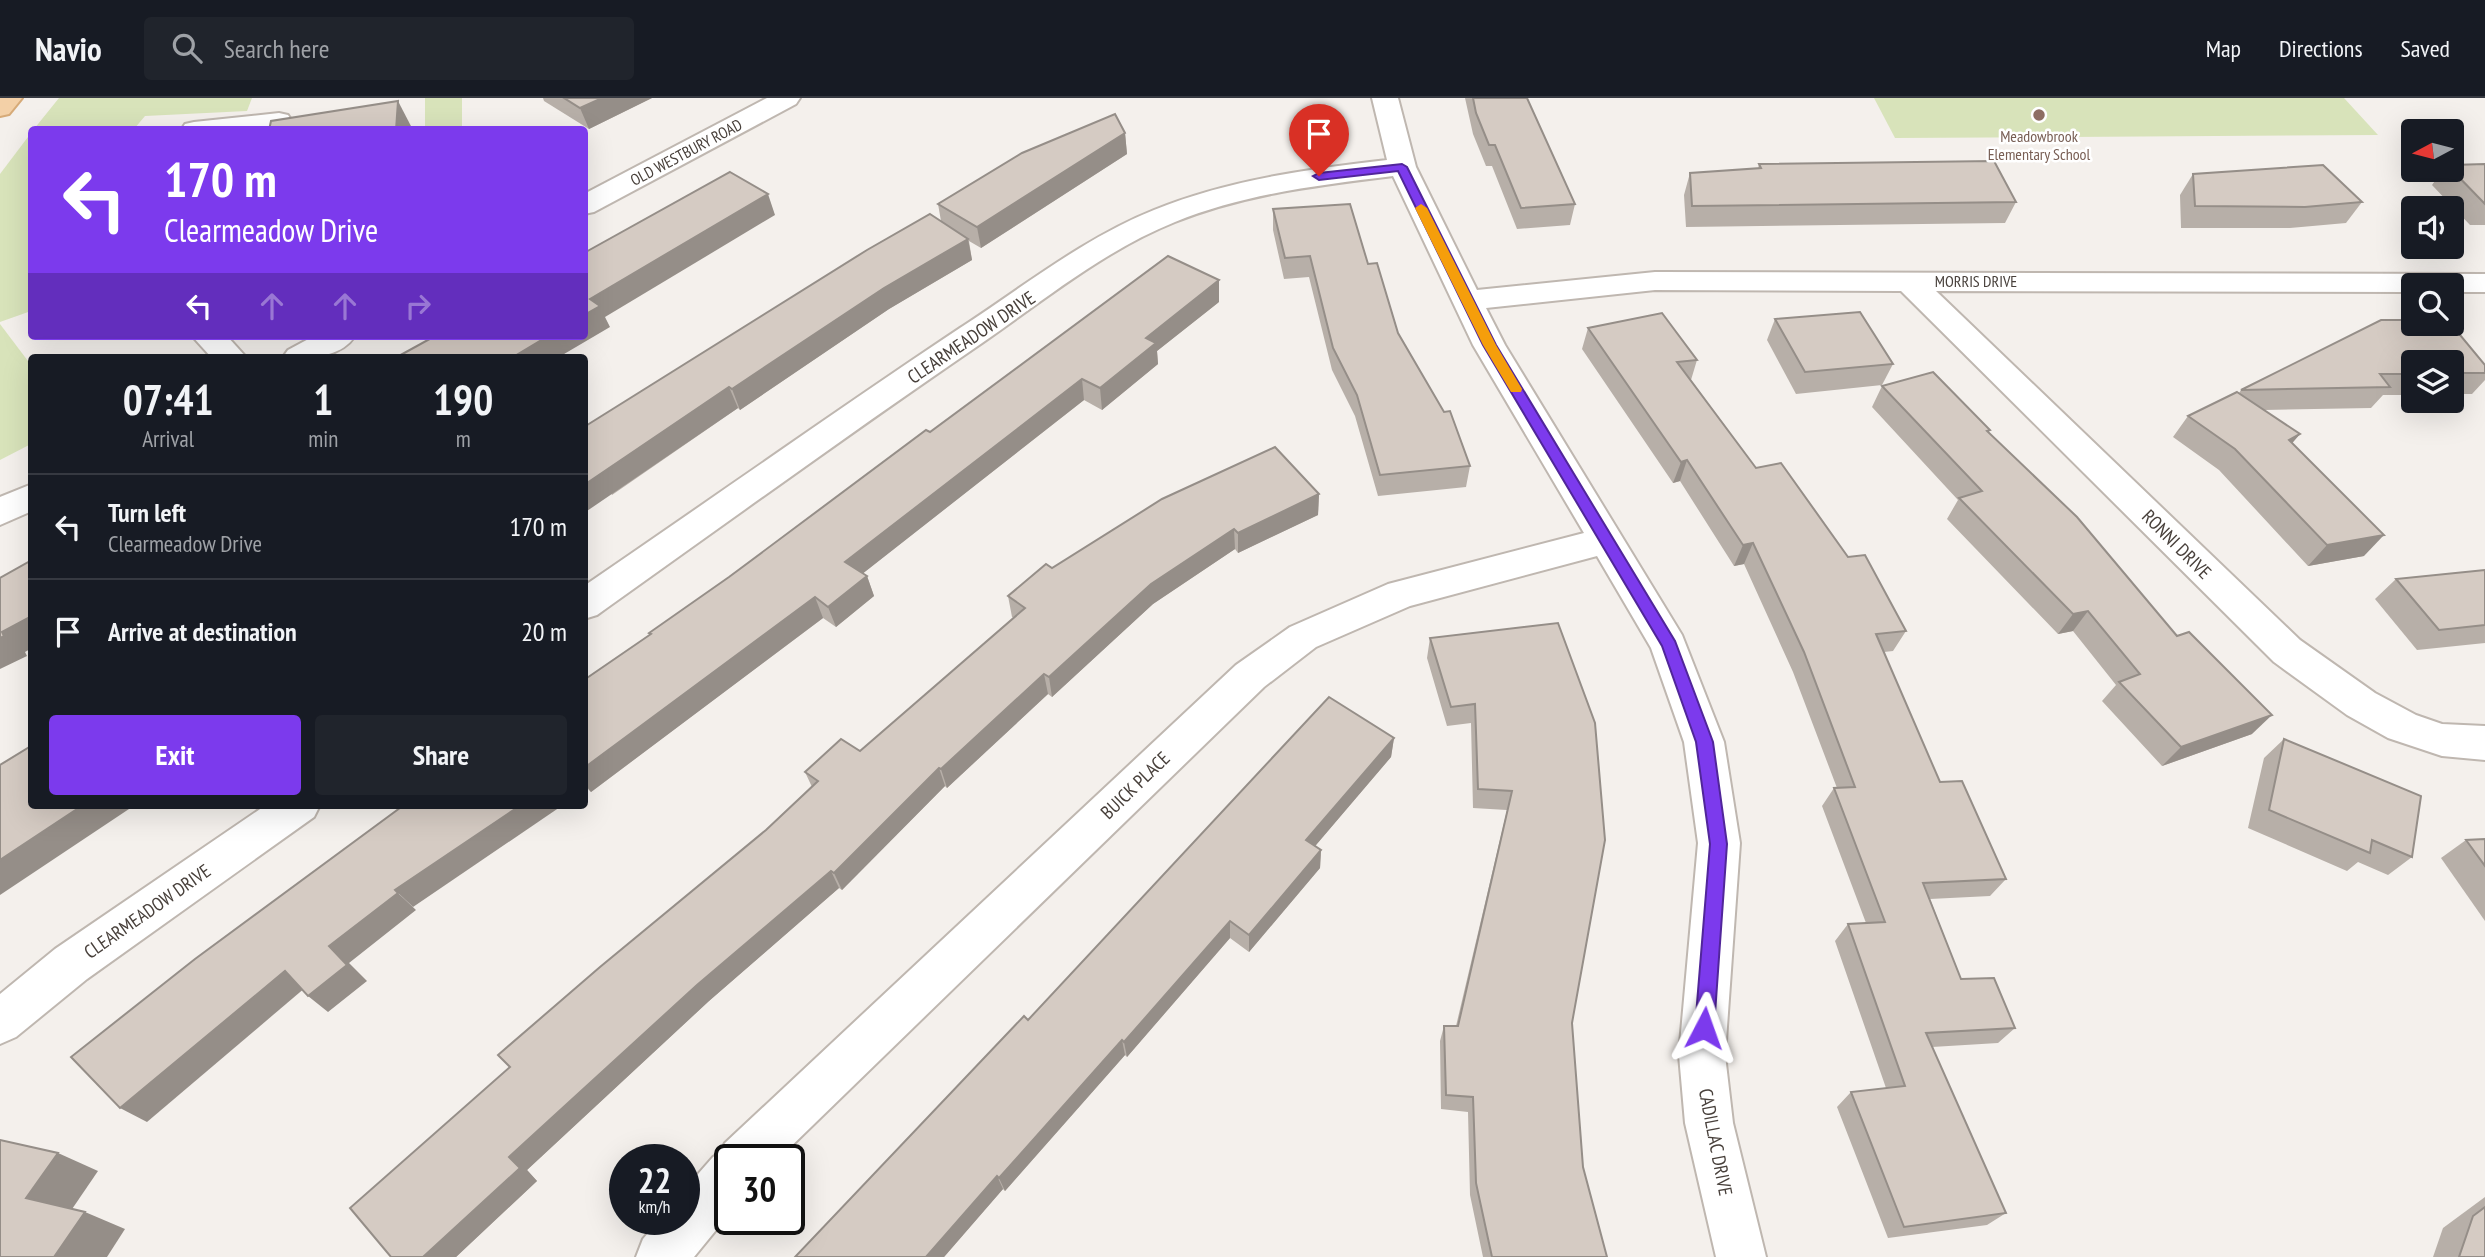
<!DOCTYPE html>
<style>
body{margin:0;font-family:"PT Sans Narrow",sans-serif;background:#20242c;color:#f1f3f6;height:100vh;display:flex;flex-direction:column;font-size:26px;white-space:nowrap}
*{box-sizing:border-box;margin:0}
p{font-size:23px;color:#9ea1a6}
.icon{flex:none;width:38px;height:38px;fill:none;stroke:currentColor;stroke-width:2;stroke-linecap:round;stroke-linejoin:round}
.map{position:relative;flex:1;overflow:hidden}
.panel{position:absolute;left:28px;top:256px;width:560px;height:455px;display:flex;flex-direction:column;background:#171b24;border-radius:7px;box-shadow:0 7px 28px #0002}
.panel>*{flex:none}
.top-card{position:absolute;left:28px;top:28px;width:560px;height:214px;border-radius:7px;box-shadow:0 7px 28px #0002;background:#7c3aed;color:#fff;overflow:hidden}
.needle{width:46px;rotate:263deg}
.buttons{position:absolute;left:2401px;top:21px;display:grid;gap:14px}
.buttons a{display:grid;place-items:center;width:63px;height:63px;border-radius:7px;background:#171b24;box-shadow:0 7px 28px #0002;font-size:35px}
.speed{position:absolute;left:609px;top:1046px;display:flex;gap:14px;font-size:35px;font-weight:700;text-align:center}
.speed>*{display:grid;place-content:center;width:91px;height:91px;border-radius:50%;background:#171b24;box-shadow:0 7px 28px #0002;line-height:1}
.speed small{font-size:18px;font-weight:400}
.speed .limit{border:4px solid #111;border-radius:10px;background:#fff;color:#111}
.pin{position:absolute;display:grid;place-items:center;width:60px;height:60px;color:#fff;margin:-72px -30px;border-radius:50% 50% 50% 0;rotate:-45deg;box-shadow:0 0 7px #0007}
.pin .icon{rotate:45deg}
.me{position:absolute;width:77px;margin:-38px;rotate:4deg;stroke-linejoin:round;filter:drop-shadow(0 0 5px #0008)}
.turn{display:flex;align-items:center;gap:24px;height:147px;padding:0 21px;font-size:32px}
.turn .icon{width:91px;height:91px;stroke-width:2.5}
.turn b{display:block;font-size:49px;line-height:60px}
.lanes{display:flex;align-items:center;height:66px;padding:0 21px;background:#0003;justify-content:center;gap:35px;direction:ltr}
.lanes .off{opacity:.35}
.eta{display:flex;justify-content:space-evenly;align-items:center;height:119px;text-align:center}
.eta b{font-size:42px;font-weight:700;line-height:49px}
.action{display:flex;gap:14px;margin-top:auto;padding:14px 21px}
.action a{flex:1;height:80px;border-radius:7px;background:#7c3aed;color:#fff;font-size:28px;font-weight:700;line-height:80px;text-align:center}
.action a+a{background:#20242c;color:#f1f3f6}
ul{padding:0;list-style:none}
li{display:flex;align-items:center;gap:21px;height:105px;padding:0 21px;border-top:2px solid #363941}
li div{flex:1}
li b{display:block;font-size:26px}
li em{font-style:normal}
header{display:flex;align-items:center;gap:42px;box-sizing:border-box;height:98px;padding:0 35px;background:#171b24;border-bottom:2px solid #363941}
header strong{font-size:33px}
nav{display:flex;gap:38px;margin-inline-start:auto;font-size:24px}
.search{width:490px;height:63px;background:#20242c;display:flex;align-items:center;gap:18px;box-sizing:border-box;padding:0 24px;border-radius:7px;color:#9ea1a6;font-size:26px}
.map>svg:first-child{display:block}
.green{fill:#d8e3ba}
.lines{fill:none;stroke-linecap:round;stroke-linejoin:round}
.minor-casing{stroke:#bfb7b0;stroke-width:4}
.major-casing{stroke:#d6aa78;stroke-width:4}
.minor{fill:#fff;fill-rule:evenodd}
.major{fill:#f3d0a7;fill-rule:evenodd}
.wall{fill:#b7afa8}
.shaded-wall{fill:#958e88}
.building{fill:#d5cbc3;stroke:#958e88;stroke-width:2}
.route{fill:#7c3aed;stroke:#51269a;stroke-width:2}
.slow{fill:#f59e0b}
.education-dot{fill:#8d6e63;stroke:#fff;stroke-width:2.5}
.labels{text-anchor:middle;stroke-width:5;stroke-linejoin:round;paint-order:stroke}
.far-education-label{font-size:16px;fill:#785e54;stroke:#fff}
.far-street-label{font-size:16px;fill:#48403b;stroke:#fff}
.street-label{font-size:19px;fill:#48403b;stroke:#fff}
</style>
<header>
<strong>Navio</strong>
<div class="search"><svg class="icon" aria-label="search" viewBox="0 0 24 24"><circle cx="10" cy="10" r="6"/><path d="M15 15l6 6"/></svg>Search here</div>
<nav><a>Map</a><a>Directions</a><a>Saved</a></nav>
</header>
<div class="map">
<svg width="2485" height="1159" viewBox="0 0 2485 1159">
<rect width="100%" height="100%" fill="#f4f0ec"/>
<g class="green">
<polygon points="59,0 252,0 247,13 145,18 134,31 34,31"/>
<rect x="425" y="0" width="37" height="31"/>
<polygon points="1874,0 2344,0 2378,37 1895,40"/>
<polygon points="31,35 31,213 0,224 0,76"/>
<polygon points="0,226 31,267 31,346 0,362"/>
</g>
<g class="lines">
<defs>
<g id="minor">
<polygon points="767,0 800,0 796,6 594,114 584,116 584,96"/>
<path d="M1372,0H1398L1416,69L1477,192L1655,174L2485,176V194H2452V187H2413V194L1936,193L2300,542L2375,595L2416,617L2442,626L2485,628V662L2442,658L2388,640L2347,617L2274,564L1901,193L1655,192L1486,210L1505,247L1682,537L1724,644L1740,745L1725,957L1733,1025L1766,1159H1716L1685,1025L1679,957L1698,745L1684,644L1651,550L1597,458L1410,508L1316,549L1264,589L777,1062H730V1115L694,1159H636L643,1141L659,1122H684V1092L713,1059L720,1055L725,1045L1236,567L1290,529L1388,486L1584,435L1473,247L1393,78C1319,87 1244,96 1175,124C1105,152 1044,202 982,245C853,333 725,426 597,517L584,521V488C710,402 834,314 960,230C1023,189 1084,140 1154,112C1228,82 1308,71 1387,62Z"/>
<polygon points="279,15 288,17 292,23 291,32 181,32 185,26 194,24"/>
<polygon points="192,238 227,238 246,259 211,259"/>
<path d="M314,238H355C339,262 308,259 283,259L288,252Z"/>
<polygon points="32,386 32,413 0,427 0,399"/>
<polygon points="266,707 320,707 314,719 87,881 16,939 0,946 0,896 55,851"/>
</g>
<polygon id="major" points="0,0 22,0 9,16 0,18"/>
</defs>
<use href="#minor" class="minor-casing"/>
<use href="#major" class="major-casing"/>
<use href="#minor" class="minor"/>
<use href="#major" class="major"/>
</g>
<g class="wall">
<polygon points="543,0 652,0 589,31 544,3"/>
<polygon points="1465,0 1527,0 1575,106 1570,127 1517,131 1492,68 1486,68 1473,36"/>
<polygon points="1125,35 1127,56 981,150 969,143 972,162 889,211 740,312 738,310 612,397 584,329 941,123 938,106"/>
<polygon points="1759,66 2016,104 2005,125 1686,129 1684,97 1690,75 1758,71"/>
<polygon points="2485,66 2485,127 2470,127 2432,87 2443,72 2452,72"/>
<polygon points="2193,76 2362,104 2346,125 2290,130 2181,130 2180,97"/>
<polygon points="1273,111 1368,166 1398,235 1470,368 1466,389 1378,398 1355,318 1332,272 1309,179 1284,181 1273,132"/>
<polygon points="1219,204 1157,253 1158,266 1102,312 1084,302 863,475 867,478 874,498 836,529 823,520 591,694 587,690 584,692 584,582 650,537 649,535 729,479 930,334"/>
<polygon points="1775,221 1893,266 1882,287 1796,296 1767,242"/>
<polygon points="2381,222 2485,267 2485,282 2472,296 2452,296 2452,264 2413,264 2413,297 2383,297 2371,310 2264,312 2300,336 2292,345 2364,458 2308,468 2219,372 2173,339 2188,318 2239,295 2241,292"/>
<polygon points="1588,230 1697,262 1691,282 1756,370 1848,459 1906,533 1893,553 1884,554 1940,684 2006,781 1990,798 1930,801 1961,881 2015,930 1998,945 1932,949 2006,1115 1987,1127 1888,1140 1837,1009 1851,994 1886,990 1835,843 1848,826 1866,825 1822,708 1834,690 1837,690 1793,574 1744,466 1734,468 1680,383 1673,385 1582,251"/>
<polygon points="1882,288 1990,332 1988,334 2252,636 2162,668 2102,603 2116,587 2073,533 2058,536 1947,421 1958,402 1872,309"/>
<polygon points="1319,396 1318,417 1238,455 1235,451 1153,506 1052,599 1048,596 947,690 945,688 842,792 839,790 709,903 527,1072 537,1083 456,1159 391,1159 510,969 812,689 805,674 860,653 1014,520 1012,519 1008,498 1052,470"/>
<polygon points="2485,472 2485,545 2417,552 2375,501 2396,481"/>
<polygon points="1558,525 1572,925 1583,1069 1607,1159 1483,1159 1470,1097 1468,1014 1441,1011 1440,943 1444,928 1456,928 1507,712 1473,710 1471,625 1447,628 1427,560 1430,540"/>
<polygon points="1394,640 1391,659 1315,748 1321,752 1320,770 1249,854 1230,840 1127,959 1125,957 1005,1093 1003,1091 944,1159 795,1159 1028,922"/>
<polygon points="2284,641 2412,759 2388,777 2358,764 2347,773 2248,730 2264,660"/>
<polygon points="2485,741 2485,823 2441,760 2466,742"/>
<polygon points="2485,1099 2485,1159 2433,1159 2443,1130"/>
</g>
<g class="shaded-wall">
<polygon points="602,0 652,0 589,31 580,10"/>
<polygon points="398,3 413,32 396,32"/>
<polygon points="1125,35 1127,56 981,150 977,129"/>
<polygon points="768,96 775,117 605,219 610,229 559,259 513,259 548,238 584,238 584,217 590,201"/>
<polygon points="968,141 972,162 889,211 740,312 732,291 884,190"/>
<polygon points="1219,182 1219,204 1157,253 1158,266 1102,312 1100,290 1146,240"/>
<polygon points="1082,281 1084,302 852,484 845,464"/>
<polygon points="729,289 738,310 584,415 584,387"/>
<polygon points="2300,336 2282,357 2289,342"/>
<polygon points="1687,362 1680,383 1673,385 1681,364"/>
<polygon points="1319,396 1318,417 1238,455 1238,435"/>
<polygon points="1234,431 1235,451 1153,506 1052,599 1049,579 1151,486"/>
<polygon points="2384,437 2364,458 2308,468 2327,447"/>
<polygon points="1753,445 1744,466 1734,468 1743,447"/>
<polygon points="867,478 874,498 836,529 828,509"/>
<polygon points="815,499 823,520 591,694 584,685 584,670"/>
<polygon points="2088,513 2073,533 2058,536 2073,516"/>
<polygon points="32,518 32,550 25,554 27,558 0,571 0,540 2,534"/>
<polygon points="1044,576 1048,596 947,690 941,671"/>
<polygon points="2272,617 2252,636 2162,668 2181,649"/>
<polygon points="1394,640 1391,659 1305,760 1306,742"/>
<polygon points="939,670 945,688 842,792 834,775"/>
<polygon points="83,707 135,707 0,797 0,762"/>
<polygon points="521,707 563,707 413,809 395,792"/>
<polygon points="1321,752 1320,770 1249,854 1249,837"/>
<polygon points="831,773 839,790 709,903 527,1072 537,1083 456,1159 423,1159 509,1059 697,887"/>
<polygon points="398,795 416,812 349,865 367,883 328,914 308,898 329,848"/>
<polygon points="1230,823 1230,840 1127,959 1124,944"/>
<polygon points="285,873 306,889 147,1024 120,1010"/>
<polygon points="1122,942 1125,957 1005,1093 999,1080"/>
<polygon points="58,1055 98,1073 68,1117 26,1100"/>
<polygon points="997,1078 1003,1091 944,1159 926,1159"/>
<polygon points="85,1114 125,1131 107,1159 54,1159"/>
</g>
<g class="building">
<polygon points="564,0 602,0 580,10"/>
<polygon points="1473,0 1527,0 1575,106 1521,110 1495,47 1489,47 1476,15"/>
<polygon points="398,3 396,32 269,32 271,23"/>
<polygon points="1115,16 1125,35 977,129 938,106 1022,55"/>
<polygon points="1994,63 2016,104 1692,108 1690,75 1761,70 1759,66"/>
<polygon points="2485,66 2485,106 2452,72 2452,67"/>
<polygon points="2323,67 2362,104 2305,109 2195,108 2193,76"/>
<polygon points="730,74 768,96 590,201 600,208 584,217 584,155"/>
<polygon points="1350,106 1368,166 1377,165 1398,235 1444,314 1450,313 1470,368 1380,377 1357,297 1333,250 1310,158 1285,160 1273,111"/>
<polygon points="930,116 968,141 884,190 732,291 729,289 584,387 584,329 867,152"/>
<polygon points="1168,158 1219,182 1146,240 1156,245 1100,290 1082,281 845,464 867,478 828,509 815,499 584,670 584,582 651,536 649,535 729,479 926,332 930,334"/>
<polygon points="1860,214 1893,266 1805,274 1775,221"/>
<polygon points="1662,215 1697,262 1677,264 1756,370 1781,365 1848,459 1865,457 1906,533 1876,536 1940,684 1962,683 2006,781 1923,785 1961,881 1994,880 2015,930 1926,935 2006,1115 1904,1129 1851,994 1905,988 1848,826 1885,824 1834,690 1855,689 1804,554 1753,445 1743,447 1687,362 1681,364 1588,230"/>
<polygon points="2381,222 2413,222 2413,226 2451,226 2485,267 2485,275 2452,275 2452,264 2413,264 2413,276 2380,276 2390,289 2241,292"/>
<polygon points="435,238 548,238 513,259 397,259"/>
<polygon points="1933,274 1990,332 1987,333 2077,419 2177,538 2189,534 2272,617 2181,649 2119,584 2140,576 2088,513 2073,516 1959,400 1982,393 1882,288"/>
<polygon points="2237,294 2300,336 2289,342 2384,437 2327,447 2235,351 2188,318"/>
<polygon points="1275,349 1319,396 1238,435 1234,431 1151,486 1049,579 1044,576 941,671 939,670 834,775 831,773 697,887 509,1059 520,1070 423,1159 391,1159 350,1110 510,969 498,957 600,869 766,732 818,683 805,674 841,641 860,653 1025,510 1008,498 1046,466 1052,470 1162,401"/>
<polygon points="32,462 32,518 2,534 4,538 0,540 0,480"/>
<polygon points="2485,472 2485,527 2439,532 2396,481"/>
<polygon points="1558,525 1595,625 1605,742 1572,925 1583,1069 1607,1159 1492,1159 1476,1085 1473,999 1446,997 1444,928 1458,928 1512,693 1478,691 1475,606 1451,609 1430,540"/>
<polygon points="1329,599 1394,640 1306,742 1321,752 1249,837 1230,823 1124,944 1122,942 999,1080 997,1078 926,1159 795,1159 1024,918 1028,922"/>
<polygon points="2284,641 2421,698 2412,759 2372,742 2370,755 2269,712"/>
<polygon points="31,648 32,707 83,707 0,762 0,667"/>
<polygon points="404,707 521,707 395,792 398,795 329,848 347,867 308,898 285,873 120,1010 71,959 195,861"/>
<polygon points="2485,741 2485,768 2466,742"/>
<polygon points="0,1042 58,1055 26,1100 85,1114 54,1159 0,1159"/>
<polygon points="2485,1109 2485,1159 2459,1159 2473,1118"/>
</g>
<polygon class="route" points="1402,66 1407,69 1496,247 1675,543 1713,644 1727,746 1714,930 1711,937 1704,939 1698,937 1695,930 1710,746 1696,644 1662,548 1483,247 1398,73 1319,82 1313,78 1319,75"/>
<polygon class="slow" points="1421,106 1427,110 1496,247 1522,291 1521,294 1511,294 1483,247 1415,110"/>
<circle class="education-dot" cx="2039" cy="17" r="7"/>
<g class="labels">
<g class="far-education-label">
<text x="2039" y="44">Meadowbrook<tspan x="2039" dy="18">Elementary School</tspan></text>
</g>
<g class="far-street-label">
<text transform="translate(686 54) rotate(-28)" y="6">OLD WESTBURY ROAD</text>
<text x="1976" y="189">MORRIS DRIVE</text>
</g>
<g class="street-label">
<text transform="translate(971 239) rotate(-34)" y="7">CLEARMEADOW DRIVE</text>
<text transform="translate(2177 446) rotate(45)" y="7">RONNI DRIVE</text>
<text transform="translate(1135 687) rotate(-44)" y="7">BUICK PLACE</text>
<text transform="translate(147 813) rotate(-35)" y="7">CLEARMEADOW DRIVE</text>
<text transform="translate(1716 1044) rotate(79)" y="7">CADILLAC DRIVE</text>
</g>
</g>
</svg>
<div class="buttons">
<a><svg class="needle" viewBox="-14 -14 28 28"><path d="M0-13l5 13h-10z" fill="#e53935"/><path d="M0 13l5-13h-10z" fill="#9ea1a6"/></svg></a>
<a><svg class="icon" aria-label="sound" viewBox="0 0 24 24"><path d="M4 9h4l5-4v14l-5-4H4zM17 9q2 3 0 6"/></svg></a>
<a><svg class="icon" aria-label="search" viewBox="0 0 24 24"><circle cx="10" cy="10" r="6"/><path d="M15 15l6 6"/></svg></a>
<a><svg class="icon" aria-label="layers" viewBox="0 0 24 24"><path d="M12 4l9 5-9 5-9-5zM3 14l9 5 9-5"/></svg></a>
</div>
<div class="speed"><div>22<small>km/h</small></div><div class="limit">30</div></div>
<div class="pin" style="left:1319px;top:78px;background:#d93025"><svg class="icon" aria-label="arrive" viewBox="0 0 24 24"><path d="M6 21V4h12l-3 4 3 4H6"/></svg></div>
<svg class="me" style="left:1704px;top:930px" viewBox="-20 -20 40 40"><path d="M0-17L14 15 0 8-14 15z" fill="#7c3aed" stroke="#fff" stroke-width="4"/></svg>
<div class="top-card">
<div class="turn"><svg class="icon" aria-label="left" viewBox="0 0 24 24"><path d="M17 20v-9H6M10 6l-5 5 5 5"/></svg><div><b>170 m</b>Clearmeadow Drive</div></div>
<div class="lanes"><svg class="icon" aria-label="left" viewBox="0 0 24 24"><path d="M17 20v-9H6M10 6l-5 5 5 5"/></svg><svg class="icon off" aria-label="ahead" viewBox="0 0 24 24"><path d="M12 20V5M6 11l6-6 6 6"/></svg><svg class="icon off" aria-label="ahead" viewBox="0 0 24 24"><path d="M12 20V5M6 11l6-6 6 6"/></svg><svg class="icon off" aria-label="right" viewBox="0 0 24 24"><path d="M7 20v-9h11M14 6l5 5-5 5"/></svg></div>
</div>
<section class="panel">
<div class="eta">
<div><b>07:41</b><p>Arrival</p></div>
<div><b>1</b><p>min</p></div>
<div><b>190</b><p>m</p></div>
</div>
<ul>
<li><svg class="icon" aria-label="left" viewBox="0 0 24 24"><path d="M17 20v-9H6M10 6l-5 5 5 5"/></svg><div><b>Turn left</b><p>Clearmeadow Drive</p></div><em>170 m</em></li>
<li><svg class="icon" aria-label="arrive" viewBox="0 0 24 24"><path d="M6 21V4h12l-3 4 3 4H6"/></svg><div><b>Arrive at destination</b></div><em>20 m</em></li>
</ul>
<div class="action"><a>Exit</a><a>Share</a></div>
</section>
</div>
